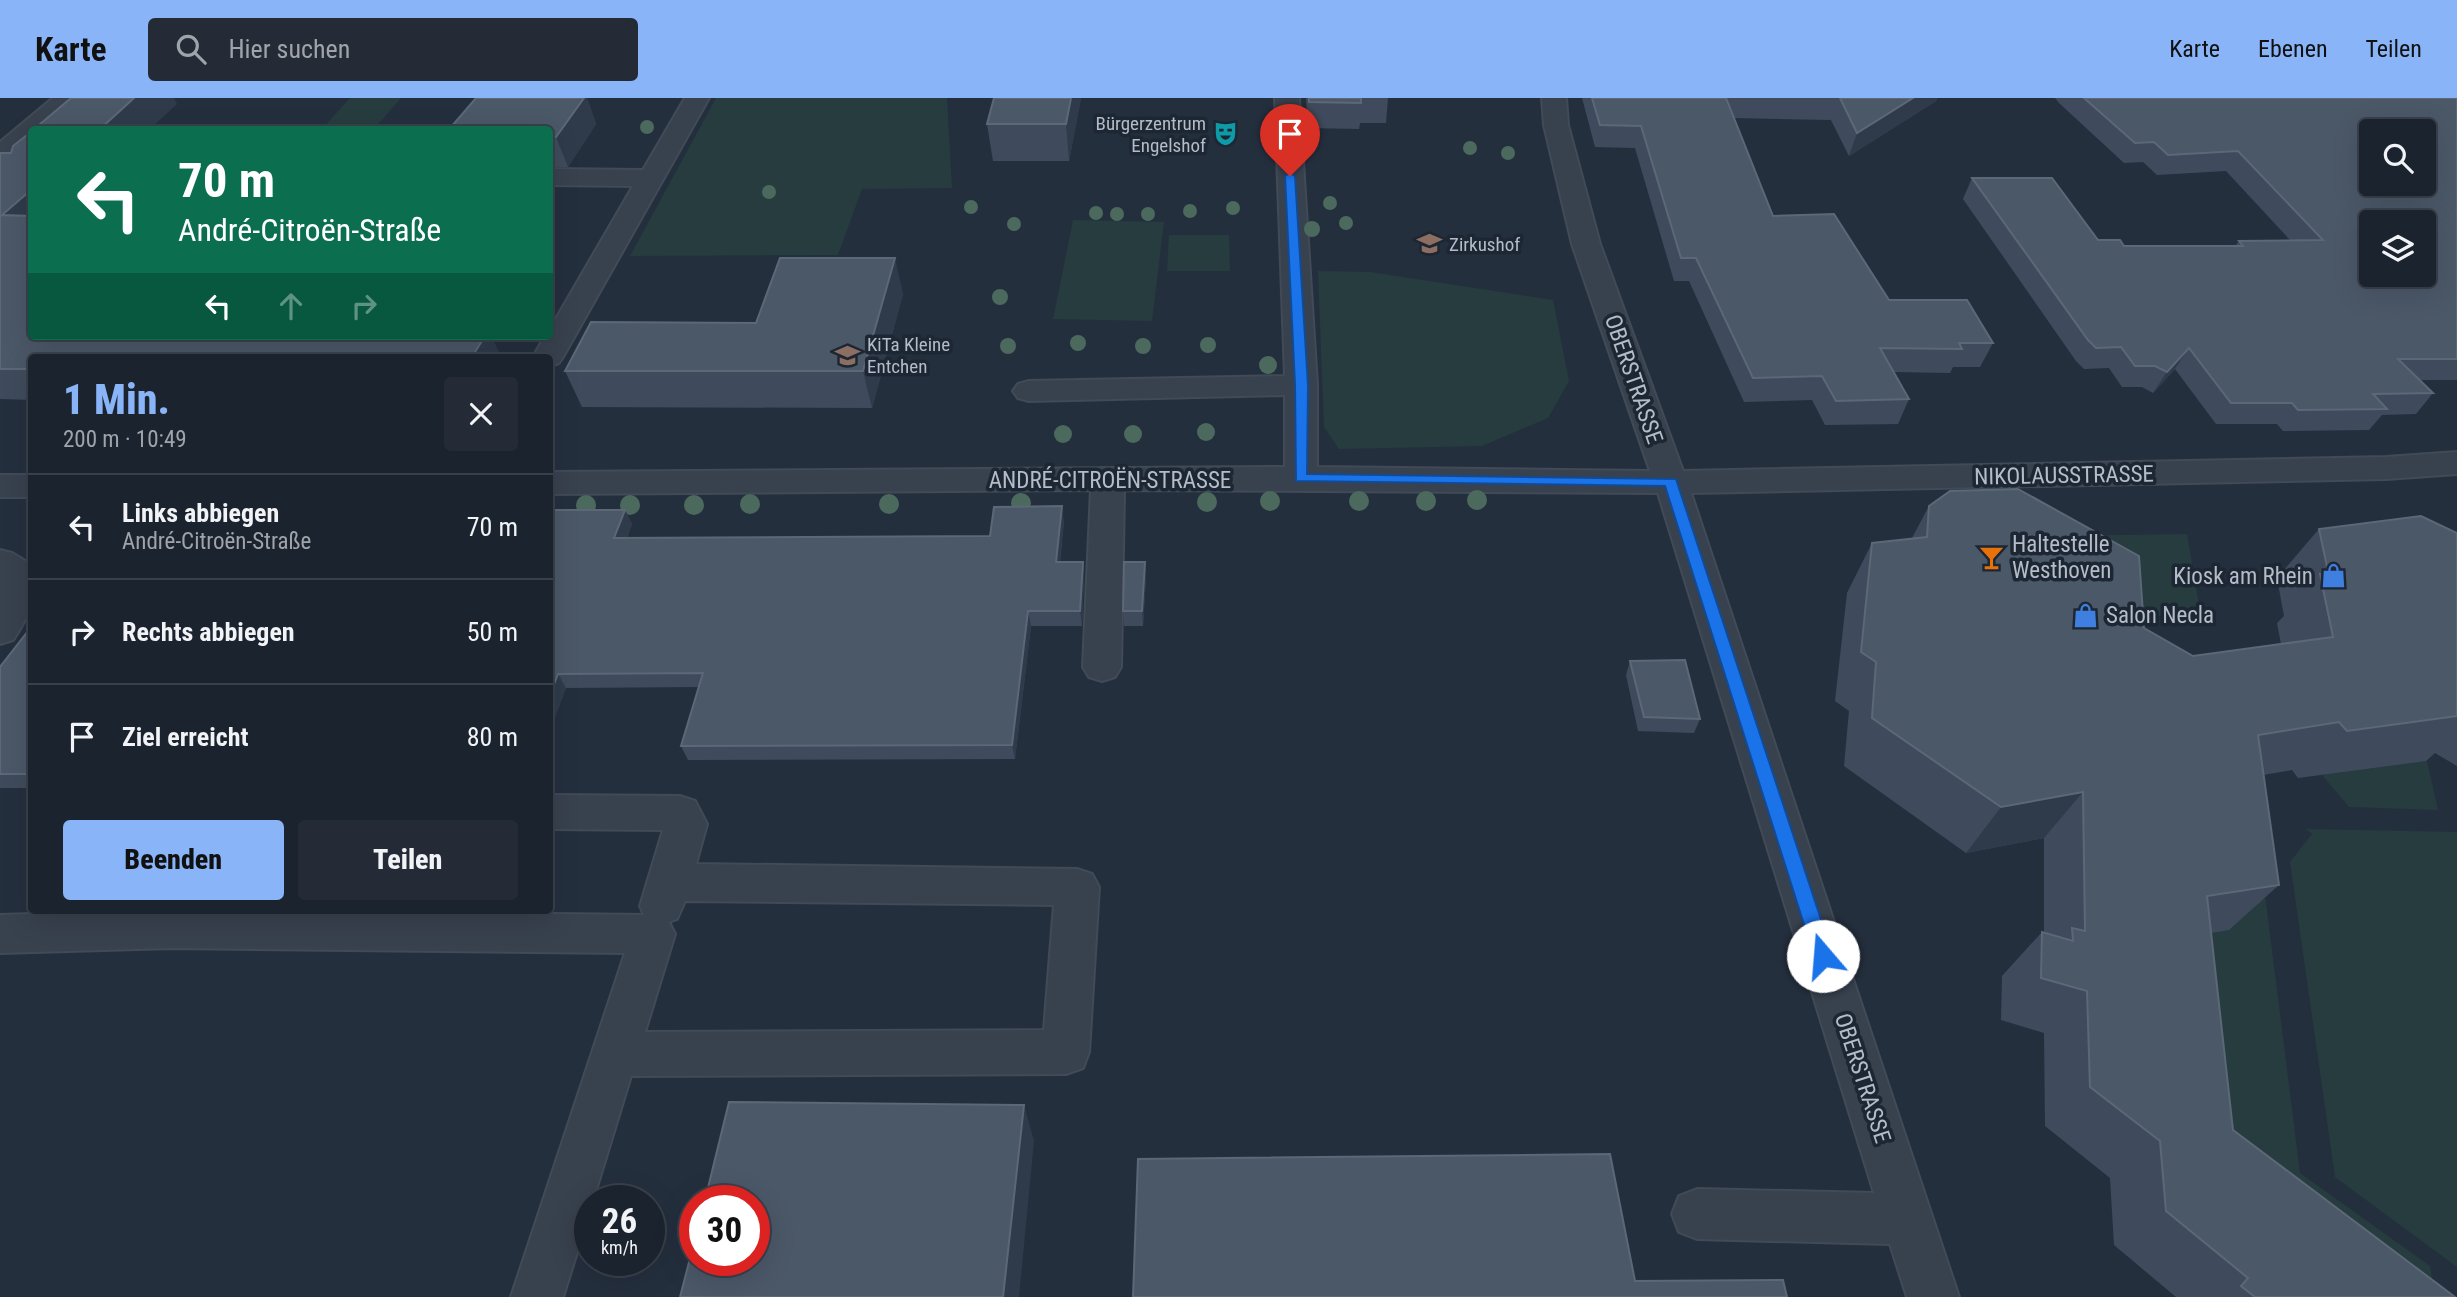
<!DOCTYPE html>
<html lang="de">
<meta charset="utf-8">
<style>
body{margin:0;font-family:"Roboto Condensed",sans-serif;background:#242b36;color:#f1f3f6;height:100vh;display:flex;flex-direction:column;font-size:26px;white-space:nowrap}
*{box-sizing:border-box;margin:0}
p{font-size:23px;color:#a0a4aa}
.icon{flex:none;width:38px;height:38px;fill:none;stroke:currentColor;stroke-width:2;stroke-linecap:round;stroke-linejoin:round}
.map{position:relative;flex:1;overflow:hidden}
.panel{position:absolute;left:28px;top:256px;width:525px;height:560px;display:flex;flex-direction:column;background:#1b232e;border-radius:7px;box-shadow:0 7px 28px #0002,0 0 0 2px #39404a}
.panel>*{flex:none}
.hud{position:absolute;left:28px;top:28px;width:525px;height:214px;border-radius:7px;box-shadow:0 7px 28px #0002,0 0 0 2px #39404a;background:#0b6e4f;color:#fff;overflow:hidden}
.controls{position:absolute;left:2359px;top:21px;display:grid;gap:14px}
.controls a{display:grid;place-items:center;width:77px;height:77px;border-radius:7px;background:#1b232e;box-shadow:0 7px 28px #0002,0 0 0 2px #39404a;font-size:35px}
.speed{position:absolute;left:574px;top:1087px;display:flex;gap:14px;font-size:35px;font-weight:700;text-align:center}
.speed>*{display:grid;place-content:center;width:91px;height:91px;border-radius:50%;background:#1b232e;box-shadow:0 7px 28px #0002,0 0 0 2px #39404a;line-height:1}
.speed small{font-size:18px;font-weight:400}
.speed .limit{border:10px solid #d22;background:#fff;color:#111}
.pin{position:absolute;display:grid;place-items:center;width:60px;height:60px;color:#fff;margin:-72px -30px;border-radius:50% 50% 50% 0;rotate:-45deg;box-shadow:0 0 7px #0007}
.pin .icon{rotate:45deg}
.me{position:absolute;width:77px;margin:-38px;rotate:342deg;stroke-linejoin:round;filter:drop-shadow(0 0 5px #0008)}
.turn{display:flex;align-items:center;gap:24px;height:147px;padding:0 35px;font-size:32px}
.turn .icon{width:91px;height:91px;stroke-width:2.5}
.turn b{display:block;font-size:49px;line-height:60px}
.lanes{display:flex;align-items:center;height:66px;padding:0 35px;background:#0003;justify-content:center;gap:35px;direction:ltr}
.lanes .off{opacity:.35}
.round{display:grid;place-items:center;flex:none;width:74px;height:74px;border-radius:7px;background:#242b36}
.head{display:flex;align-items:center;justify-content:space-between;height:119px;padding:0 35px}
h1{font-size:42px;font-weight:800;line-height:52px;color:#8ab4f8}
.cta{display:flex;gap:14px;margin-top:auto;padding:14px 35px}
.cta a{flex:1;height:80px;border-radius:7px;background:#8ab4f8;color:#111;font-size:28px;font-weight:800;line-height:80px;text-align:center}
.cta a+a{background:#242b36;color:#f1f3f6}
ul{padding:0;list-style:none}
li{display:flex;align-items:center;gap:21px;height:105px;padding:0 35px;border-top:2px solid #39404a}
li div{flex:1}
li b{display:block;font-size:26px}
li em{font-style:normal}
header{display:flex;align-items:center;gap:42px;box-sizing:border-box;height:98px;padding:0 35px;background:#8ab4f8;color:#111}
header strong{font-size:33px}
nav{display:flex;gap:38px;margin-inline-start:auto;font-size:24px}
.search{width:490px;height:63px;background:#242b36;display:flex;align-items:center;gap:18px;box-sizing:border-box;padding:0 24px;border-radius:7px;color:#a0a4aa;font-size:26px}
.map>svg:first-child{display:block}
.green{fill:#263c3f}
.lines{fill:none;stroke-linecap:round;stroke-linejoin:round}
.minor-casing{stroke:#414a57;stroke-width:4}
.minor{fill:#38414e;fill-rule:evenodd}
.tree{fill:#4b6a5d}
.wall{fill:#3f4b5c}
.shaded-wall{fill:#2f3b4b}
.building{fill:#4b5868;stroke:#5c6777;stroke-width:2;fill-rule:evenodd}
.route{fill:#1a73e8;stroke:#114b97;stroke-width:2}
.labels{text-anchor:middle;stroke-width:7;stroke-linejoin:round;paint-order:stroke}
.far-poi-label{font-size:19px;fill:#b4bcc9;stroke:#1d2633;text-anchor:start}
.street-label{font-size:23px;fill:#b4bcc9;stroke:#1d2633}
.poi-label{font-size:23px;fill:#b4bcc9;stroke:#1d2633;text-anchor:start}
</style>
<header>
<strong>Karte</strong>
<div class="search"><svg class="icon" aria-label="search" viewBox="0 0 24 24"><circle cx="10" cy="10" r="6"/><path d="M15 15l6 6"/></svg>Hier suchen</div>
<nav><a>Karte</a><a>Ebenen</a><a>Teilen</a></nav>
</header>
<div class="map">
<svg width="2457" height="1199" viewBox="0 0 2457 1199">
<rect width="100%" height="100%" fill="#242f3e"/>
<g class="green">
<polygon points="350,0 401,0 374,31 322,31"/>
<polygon points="716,0 947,0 952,90 862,91 838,157 630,158"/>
<polygon points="1073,122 1164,124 1152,223 1053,221"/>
<polygon points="1169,137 1229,137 1230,173 1167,173"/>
<polygon points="1318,173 1370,174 1553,202 1569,283 1548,320 1482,348 1339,351 1324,329"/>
<polygon points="2187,436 2200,513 2158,518 2063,464 2052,438"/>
<polygon points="2425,654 2438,712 2349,709 2322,677"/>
<polygon points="2306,731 2457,734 2457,1169 2335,1079 2290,764 2312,736"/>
<polygon points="2261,765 2300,1075 2430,1168 2435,1199 2179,1069 2168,841"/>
</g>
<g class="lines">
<defs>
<g id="minor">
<polygon points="53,0 80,0 45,32 32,32 32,43 9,62 0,65 0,44"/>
<polygon points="685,0 709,0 563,259 559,265 550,268 550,259 533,259 545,238 550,238 550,231 633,88 550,87 550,71 643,72"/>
<polygon points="1275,0 1299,0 1317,287 1317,369 1650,373 1572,146 1544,27 1542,0 1566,0 1568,27 1600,146 1683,373 2386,359 2457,354 2457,376 2386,381 1691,395 1959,1199 1907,1199 1890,1146 1697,1141 1679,1134 1672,1116 1679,1098 1697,1091 1874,1095 1658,395 1124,392 1121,569 1115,579 1102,583 1089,579 1083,569 1091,392 550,396 550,374 1285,369 1285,297 1029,303 1018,300 1013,293 1018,286 1029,283 1285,278"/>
<rect x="0" y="377" width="32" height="22"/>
<path d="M0,452L12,455L32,467C32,500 33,514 13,542L0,546Z"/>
<path d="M550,697L680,698L695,703L707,726L696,766L1077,771L1092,776L1099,789L1089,954L1083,970L1066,976L631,978L593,1102H590V1113L563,1199H511L625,855L172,850L0,855V817L160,812L644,817L640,808L663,732L550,731ZM685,803L1054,807L1044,932L645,934L675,836L669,824L677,821Z"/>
</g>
</defs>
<use href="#minor" class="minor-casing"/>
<use href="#minor" class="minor"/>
</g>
<g class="tree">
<circle cx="647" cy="29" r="7"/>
<circle cx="1470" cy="50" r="7"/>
<circle cx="1508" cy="55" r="7"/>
<circle cx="769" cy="94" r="7"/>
<circle cx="1330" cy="105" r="7"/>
<circle cx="971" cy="109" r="7"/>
<circle cx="1233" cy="110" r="7"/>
<circle cx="1190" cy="113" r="7"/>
<circle cx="1096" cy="115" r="7"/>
<circle cx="1117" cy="116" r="7"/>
<circle cx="1148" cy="116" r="7"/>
<circle cx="1346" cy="125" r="7"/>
<circle cx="1014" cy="126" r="7"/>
<circle cx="1312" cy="131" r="8"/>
<circle cx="1000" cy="199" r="8"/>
<circle cx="1078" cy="245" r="8"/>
<circle cx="1208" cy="247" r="8"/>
<circle cx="1008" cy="248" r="8"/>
<circle cx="1143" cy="248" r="8"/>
<circle cx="1268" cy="267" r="9"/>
<circle cx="1206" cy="334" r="9"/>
<circle cx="1063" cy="336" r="9"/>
<circle cx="1133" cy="336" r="9"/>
<circle cx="1477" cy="402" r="10"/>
<circle cx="1270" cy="403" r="10"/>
<circle cx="1359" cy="403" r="10"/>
<circle cx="1426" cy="403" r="10"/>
<circle cx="1207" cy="404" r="10"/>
<circle cx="1021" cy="405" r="10"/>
<circle cx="750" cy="406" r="10"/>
<circle cx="889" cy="406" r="10"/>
<circle cx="586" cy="407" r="10"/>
<circle cx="630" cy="407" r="10"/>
<circle cx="694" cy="407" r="10"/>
</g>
<g class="wall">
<polygon points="476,0 587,0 596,26 568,69 550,69 550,32 452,32 451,29"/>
<polygon points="1081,0 1069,63 993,63 987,26"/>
<polygon points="1306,0 1388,0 1386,25 1360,25 1359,31 1308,30"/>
<polygon points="1582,0 1937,0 1936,3 1849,58 1831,22 1734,20 1773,118 1889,202 1993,245 1980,269 1953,269 1950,275 1894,274 1909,301 1898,326 1825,327 1812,302 1744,304 1689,183 1674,183 1635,50 1595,49"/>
<polygon points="2055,0 2457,0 2457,282 2420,282 2433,295 2416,316 2382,317 2369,332 2283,333 2277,326 2216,326 2175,271 2153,295 2142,289 2122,289 2109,270 2084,271 2076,263 1963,101 1972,80 2098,142 2124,148 2235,148 2239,143 2290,142 2226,73 2157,77 2143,64 2124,65 2059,5"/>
<polygon points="0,55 11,55 32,238 491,238 501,259 32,259 32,302 0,301"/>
<polygon points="903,196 872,310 582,309 565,273 756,225"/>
<polygon points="1929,408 2193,558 2281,546 2277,525 2284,518 2277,480 2319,431 2457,435 2457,668 2435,655 2426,663 2298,680 2292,672 2263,677 2279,787 2229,832 2211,835 2233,1032 2455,1199 2176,1199 2114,1147 2110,1080 2045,1028 2044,935 2001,922 2002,878 2042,834 2044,835 2044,740 1966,755 1844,668 1849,613 1835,603 1847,495 1872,445 1912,440"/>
<polygon points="550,412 625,412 632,426 627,440 990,438 1064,423 1060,464 1083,464 1084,478 1082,528 1031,528 1015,661 688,662 681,648 699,589 566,590 550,632"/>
<polygon points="1145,464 1146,479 1143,528 1124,528 1123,513"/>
<polygon points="32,528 32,690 0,690 0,569"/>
<polygon points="1630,563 1700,621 1694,635 1638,633 1626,577"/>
</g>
<g class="shaded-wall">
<polygon points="134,0 174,0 177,6 149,32 99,32"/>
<polygon points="584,0 587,0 596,26 568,69 556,39"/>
<polygon points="1071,0 1081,0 1069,63 1066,26"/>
<polygon points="1913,0 1937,0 1936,3 1849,58 1857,35"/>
<polygon points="550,78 554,90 550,97"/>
<polygon points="32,91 32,141 2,117"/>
<polygon points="895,160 903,196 872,310 863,273"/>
<polygon points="485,238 491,238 501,259 472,259"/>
<polygon points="2189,250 2175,271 2153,295 2167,274"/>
<polygon points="1062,408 1064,423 1058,478 1056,464"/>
<polygon points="625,412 632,426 621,455 614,440"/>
<polygon points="1083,464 1084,478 1082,528 1080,513"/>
<polygon points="1145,464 1146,479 1143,528 1142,513"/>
<polygon points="1028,513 1031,528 1015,661 1012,647"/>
<polygon points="558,576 566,590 550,632 550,597"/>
<polygon points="2083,694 2044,740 1966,755 2001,709"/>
<polygon points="1024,1007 1034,1043 1019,1199 1003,1199"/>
</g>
<g class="building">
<polygon points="71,0 134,0 99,32 33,32"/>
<polygon points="476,0 584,0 556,39 550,39 550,32 489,32 490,29 451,29"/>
<polygon points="994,0 1071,0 1066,26 987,26"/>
<polygon points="1309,0 1361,0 1361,5 1309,4"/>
<polygon points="1592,0 1726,0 1773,118 1834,116 1889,202 1967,202 1993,245 1959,245 1962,251 1880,250 1909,301 1836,303 1822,278 1753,280 1696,160 1681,160 1641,28 1600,27"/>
<polygon points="1840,0 1913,0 1857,35"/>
<path d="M2084,0H2457V261H2398L2433,295L2373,296L2387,311L2298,312L2292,305H2231L2189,250L2167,274L2155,268H2135L2121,249L2096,250L2088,242L1972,80H2052L2098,142H2120L2124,148H2243L2239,143L2323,142L2238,53L2168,57L2154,44L2135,45ZM2371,33H2424V86H2371ZM2371,124H2424V177H2371Z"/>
<polygon points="32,33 32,91 2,117 32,118 32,238 485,238 472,259 32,259 32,271 0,271 0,55 11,55 13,48"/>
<polygon points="780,160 895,160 863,273 565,273 591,224 756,225"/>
<polygon points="2018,391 2139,458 2144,530 2193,558 2333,539 2320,476 2329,478 2319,431 2421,418 2457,435 2457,618 2347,633 2339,624 2258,637 2279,787 2207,798 2233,1032 2455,1199 2255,1199 2241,1188 2248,1180 2166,1113 2160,1043 2090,989 2087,893 2041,880 2042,834 2073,843 2072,830 2085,833 2083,694 2001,709 1872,620 1876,564 1861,554 1872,445 1927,439 1929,408 1950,393"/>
<polygon points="1062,408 1056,464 1083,464 1080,513 1028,513 1012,647 681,648 703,575 558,576 550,597 550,412 625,412 614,440 990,438 994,409"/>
<polygon points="1124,464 1145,464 1142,513 1123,513"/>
<polygon points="32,528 32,676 0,676 0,569"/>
<polygon points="1685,562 1700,621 1644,619 1630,563"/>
<polygon points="729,1004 1024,1007 1003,1199 680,1199 695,1141 695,1162 754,1162 754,1102 705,1102"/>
<polygon points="1610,1056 1635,1183 1783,1182 1787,1199 1133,1199 1138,1061"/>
</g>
<polygon class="route" points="1290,75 1295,78 1308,287 1307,376 1676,381 1833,858 1830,863 1823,866 1817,863 1814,858 1665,388 1296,383 1295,287 1285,78"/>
<defs>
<symbol id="theatre-bare" viewBox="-9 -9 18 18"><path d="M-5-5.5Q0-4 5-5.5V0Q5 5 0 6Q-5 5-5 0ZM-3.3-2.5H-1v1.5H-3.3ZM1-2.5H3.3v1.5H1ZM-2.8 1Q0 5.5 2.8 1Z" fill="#0f9aa8" stroke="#1d2633" stroke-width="2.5" paint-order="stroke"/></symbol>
<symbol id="school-bare" viewBox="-9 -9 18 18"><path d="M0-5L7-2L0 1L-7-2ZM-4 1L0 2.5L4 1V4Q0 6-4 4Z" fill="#8d6e63" stroke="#1d2633" stroke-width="2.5" paint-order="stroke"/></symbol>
<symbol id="bar-bare" viewBox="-9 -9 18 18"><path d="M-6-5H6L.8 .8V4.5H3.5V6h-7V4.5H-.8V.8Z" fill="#e8710a" stroke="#1d2633" stroke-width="2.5" paint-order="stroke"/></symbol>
<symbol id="shop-bare" viewBox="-9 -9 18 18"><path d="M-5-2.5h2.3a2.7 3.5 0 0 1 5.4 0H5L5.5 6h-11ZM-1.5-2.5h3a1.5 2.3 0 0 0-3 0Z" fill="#3f7fe0" stroke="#1d2633" stroke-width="2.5" paint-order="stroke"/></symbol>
</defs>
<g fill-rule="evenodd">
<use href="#theatre-bare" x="1208" y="18" width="35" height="35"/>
<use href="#school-bare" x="1412" y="128" width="35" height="35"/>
<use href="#school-bare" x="830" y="240" width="35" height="35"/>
<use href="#bar-bare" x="1974" y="442" width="35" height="35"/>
<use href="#shop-bare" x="2316" y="460" width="35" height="35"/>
<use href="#shop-bare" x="2068" y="500" width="35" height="35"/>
</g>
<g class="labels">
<g class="far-poi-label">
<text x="1206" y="32" text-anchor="end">Bürgerzentrum<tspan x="1206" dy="22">Engelshof</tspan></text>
<text x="1449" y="153">Zirkushof</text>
<text x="867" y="253">KiTa Kleine<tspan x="867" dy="22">Entchen</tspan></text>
</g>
<g class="street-label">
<text transform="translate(1634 281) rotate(71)" y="8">OBERSTRASSE</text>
<text transform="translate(2064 377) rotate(-1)" y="8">NIKOLAUSSTRASSE</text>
<text x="1110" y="390">ANDRÉ-CITROËN-STRASSE</text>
<text transform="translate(1863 980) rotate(72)" y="8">OBERSTRASSE</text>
</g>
<g class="poi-label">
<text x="2012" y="454">Haltestelle<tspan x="2012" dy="26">Westhoven</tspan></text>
<text x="2313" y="486" text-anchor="end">Kiosk am Rhein</text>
<text x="2106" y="525">Salon Necla</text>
</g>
</g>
</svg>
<div class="controls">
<a><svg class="icon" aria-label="search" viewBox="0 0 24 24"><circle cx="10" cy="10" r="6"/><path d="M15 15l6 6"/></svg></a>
<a><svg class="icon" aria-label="layers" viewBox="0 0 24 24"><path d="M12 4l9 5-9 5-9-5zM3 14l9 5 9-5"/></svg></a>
</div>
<div class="speed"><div>26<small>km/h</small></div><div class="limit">30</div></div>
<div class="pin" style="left:1290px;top:78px;background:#d93025"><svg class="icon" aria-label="arrive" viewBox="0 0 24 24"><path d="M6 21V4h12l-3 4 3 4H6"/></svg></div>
<svg class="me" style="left:1823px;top:858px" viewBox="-20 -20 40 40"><circle r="19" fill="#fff"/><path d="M0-13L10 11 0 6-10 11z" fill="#1a73e8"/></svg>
<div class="hud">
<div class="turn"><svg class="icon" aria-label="left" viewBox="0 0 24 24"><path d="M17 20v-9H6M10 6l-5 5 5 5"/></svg><div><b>70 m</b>André-Citroën-Straße</div></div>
<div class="lanes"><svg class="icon" aria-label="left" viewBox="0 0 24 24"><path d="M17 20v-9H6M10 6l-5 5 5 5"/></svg><svg class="icon off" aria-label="ahead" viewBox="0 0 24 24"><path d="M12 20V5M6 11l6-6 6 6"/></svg><svg class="icon off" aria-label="right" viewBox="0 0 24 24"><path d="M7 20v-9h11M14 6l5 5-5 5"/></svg></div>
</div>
<section class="panel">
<div class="head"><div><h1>1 Min.</h1><p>200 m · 10:49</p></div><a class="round"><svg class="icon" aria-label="close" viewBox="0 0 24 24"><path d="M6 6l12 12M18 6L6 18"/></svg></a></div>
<ul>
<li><svg class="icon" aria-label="left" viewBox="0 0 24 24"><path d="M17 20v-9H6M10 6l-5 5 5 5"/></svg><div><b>Links abbiegen</b><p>André-Citroën-Straße</p></div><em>70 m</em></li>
<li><svg class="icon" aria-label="right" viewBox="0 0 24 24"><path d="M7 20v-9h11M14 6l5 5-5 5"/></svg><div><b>Rechts abbiegen</b></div><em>50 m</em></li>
<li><svg class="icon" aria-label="arrive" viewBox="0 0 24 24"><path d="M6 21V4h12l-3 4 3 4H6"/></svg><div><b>Ziel erreicht</b></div><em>80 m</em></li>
</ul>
<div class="cta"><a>Beenden</a><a>Teilen</a></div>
</section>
</div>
